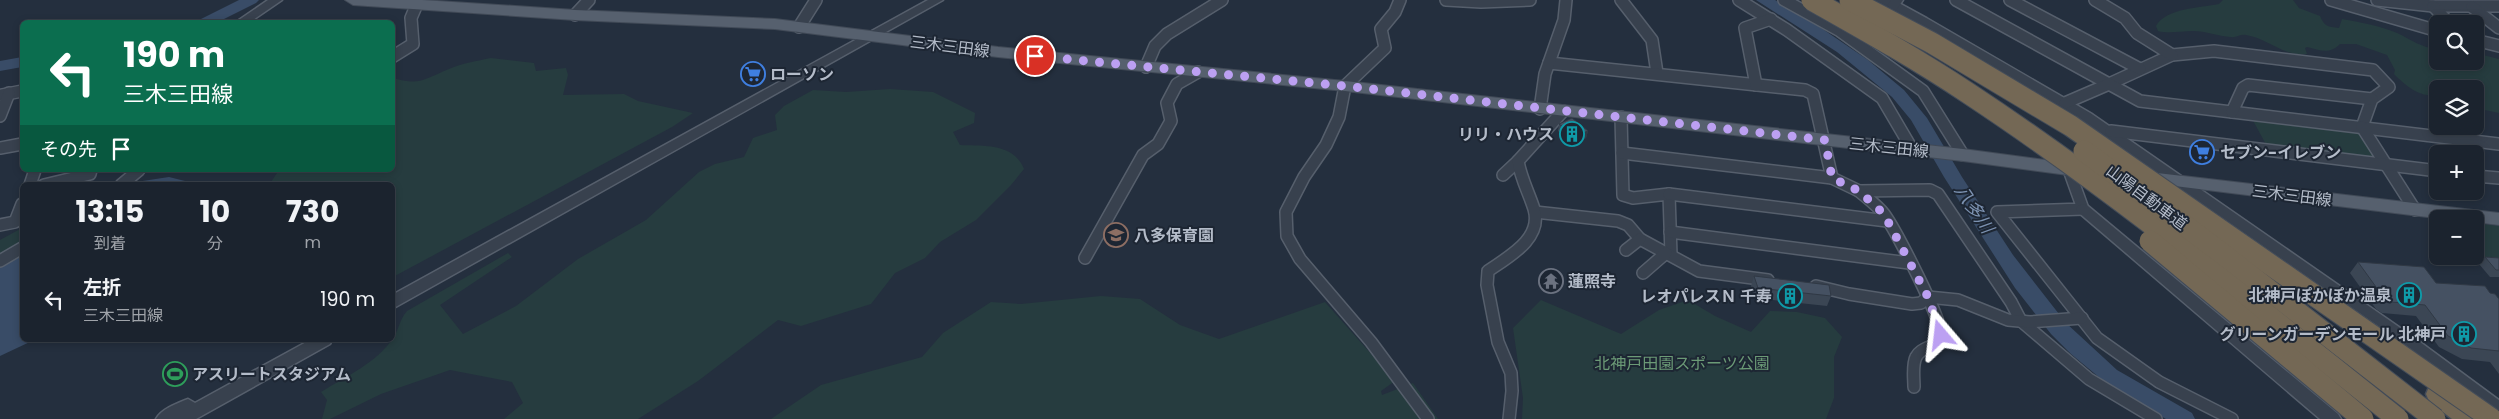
<!DOCTYPE html>
<html lang="ja">
<meta charset="utf-8">
<style>
body{margin:0;font-family:Poppins,"Noto Sans JP",sans-serif;background:#242b36;color:#f1f3f6;height:100vh;display:flex;flex-direction:column;font-size:19px;white-space:nowrap}
*{box-sizing:border-box;margin:0}
p{font-size:16px;color:#a0a4aa}
.icon{flex:none;width:28px;height:28px;fill:none;stroke:currentColor;stroke-width:2;stroke-linecap:round;stroke-linejoin:round}
.map{position:relative;flex:1;overflow:hidden}
.details{position:absolute;left:20px;top:182px;width:375px;height:160px;display:flex;flex-direction:column;background:#1b232e;border-radius:8px;box-shadow:0 2px 8px #0003,0 0 0 1px #39404a}
.details>*{flex:none}
.banner{position:absolute;left:20px;top:20px;width:375px;height:152px;border-radius:8px;box-shadow:0 2px 8px #0003,0 0 0 1px #39404a;background:#0b6e4f;color:#fff;overflow:hidden}
.fabs{position:absolute;left:2429px;top:15px;display:grid;gap:10px}
.fabs a{display:grid;place-items:center;width:55px;height:55px;border-radius:8px;background:#1b232e;box-shadow:0 2px 8px #0003,0 0 0 1px #39404a;font-size:25px}
.pin{position:absolute;display:grid;place-items:center;width:42px;height:42px;color:#fff;margin:-21px;border:2px solid #fff;border-radius:50%;box-shadow:0 1px 5px #0007}
.me{position:absolute;width:55px;margin:-28px;rotate:343deg;stroke-linejoin:round;filter:drop-shadow(0 0 4px #0008)}
.turn{display:flex;align-items:center;gap:18px;height:105px;padding:0 20px;font-size:22px}
.turn .icon{width:65px;height:65px;stroke-width:2.5}
.turn b{display:block;font-size:35px;line-height:42px}
.then{display:flex;align-items:center;height:48px;padding:0 20px;background:#0003;gap:10px;font-size:19px}
.eta{display:flex;justify-content:space-evenly;align-items:center;height:85px;text-align:center}
.eta b{font-size:30px;font-weight:700;line-height:35px}
ul{padding:0;list-style:none}
li{display:flex;align-items:center;gap:15px;height:65px;padding:0 20px}
li div{flex:1}
li b{display:block;font-size:19px}
li em{font-style:normal}
.map>svg:first-child{display:block}
.green{fill:#263c3f}
.water{fill:#394c67}
.lines{fill:none;stroke-linecap:round;stroke-linejoin:round}
.river{fill:#394c67;fill-rule:evenodd}
.minor-casing{stroke:#565f6c;stroke-width:14}
.tertiary-casing{stroke:#565f6c;stroke-width:3}
.primary-casing{stroke:#414a57;stroke-width:2}
.motorway-casing{stroke:#434c59;stroke-width:3}
.minor{stroke:#38414e;stroke-width:11}
.tertiary{fill:#38414e;fill-rule:evenodd}
.primary{fill:#56606e;fill-rule:evenodd}
.motorway{fill:#746855;fill-rule:evenodd}
.motorway-bridge-casing{stroke:#434c59;stroke-width:23;stroke-linecap:butt}
.motorway-bridge{stroke:#746855;stroke-width:21}
.wall{fill:#3b4654}
.shaded-wall{fill:#303945}
.building{fill:#455162;stroke:#303945}
.route{stroke:#bca0f2;stroke-width:9;stroke-dasharray:0 16.2}
.labels{text-anchor:middle;stroke-width:4;stroke-linejoin:round;paint-order:stroke}
.street-label{font-size:16px;fill:#b4bcc9;stroke:#1d2633}
.poi-label{font-size:16px;font-weight:bold;fill:#b4bcc9;stroke:#1d2633;text-anchor:start}
.park-label{font-size:16px;fill:#6b9a76;stroke:#1d2633}
.water-label{font-size:18px;font-style:italic;fill:#7c92b1;stroke:#1d2633}
</style>
<div class="map">
<svg width="2499" height="419" viewBox="0 0 2499 419">
<rect width="100%" height="100%" fill="#242f3e"/>
<g class="green">
<path d="M2223,0H2293L2299,8L2320,16C2324,26 2328,27 2339,28L2342,19C2360,22 2380,26 2397,33C2410,39 2422,48 2437,49L2438,61H2475V53L2499,59V113L2475,108V89H2438L2437,96C2418,96 2407,87 2394,74L2395,70L2387,55L2356,44H2340C2329,55 2320,50 2307,47L2305,48L2307,54C2284,57 2267,38 2246,35C2240,34 2236,38 2231,37C2218,36 2206,31 2193,31C2180,31 2170,34 2158,31L2156,26C2166,8 2200,8 2219,4Z"/>
<path d="M491,58L534,63L536,71L566,68L568,75L563,95L624,94L638,101L693,113L672,127L393,277L392,185H269L279,170H392L393,78C421,86 424,79 449,69C462,63 477,61 491,58Z"/>
<path d="M890,89L933,92L975,113L974,123L953,132L960,145C983,146 1014,143 1024,169L1011,185L976,220L940,242L925,258L895,273L871,304L801,326L778,320L698,381L638,419H504L523,403L512,382L450,370L381,394L330,419H322L327,400L321,392C345,377 378,362 393,338C399,330 399,320 407,311L508,253L512,257L440,305L463,334L516,306L578,259L646,220L699,172L715,164L744,157L753,138L777,130L775,115L784,106L813,90L846,92Z"/>
<polygon points="2251,117 2360,132 2377,159 2268,148"/>
<polygon points="2475,223 2499,226 2499,259 2474,256"/>
<polygon points="22,228 22,245 0,258 0,240"/>
<polygon points="1101,296 1140,299 1180,325 1219,339 1325,302 1395,381 1381,391 1382,395 1413,383 1438,419 771,419 821,385 922,357 943,333 991,302 1021,304"/>
<polygon points="1541,300 1621,334 1659,310 1688,300 1715,316 1751,332 1770,311 1797,312 1825,318 1842,337 1834,357 1834,398 1826,419 1522,419 1523,398 1513,328"/>
</g>
<g class="water">
<polygon points="169,177 201,185 131,185 136,182"/>
<polygon points="22,250 22,340 34,340 0,356 0,263"/>
</g>
<g class="lines">
<g class="river">
<polygon points="239,0 259,0 256,3 218,22 199,22 201,19"/>
<polygon points="1756,0 1775,0 1808,19 1868,60 1904,90 1927,118 1962,177 2013,255 2066,323 2117,370 2192,413 2195,419 2166,419 2112,388 2071,354 2051,334 2015,288 1944,177 1911,120 1892,97 1837,52"/>
<polygon points="22,57 22,67 0,71 0,61"/>
</g>
<defs>
<g id="minor">
<polyline points="1400,0 1395,12 1381,29 1385,48 1345,86 1339,117 1326,145 1304,177 1286,212 1287,236 1300,259 1371,342 1428,419"/>
<polyline points="1446,0 1481,2 1530,0"/>
<polyline points="1621,0 1652,40 1657,73"/>
<polyline points="1739,0 1787,30 1882,98 1912,149"/>
<polyline points="1784,0 1840,31 1923,91 1963,155"/>
<polyline points="1873,0 1893,6 1924,23 2088,118 2408,340 2499,407"/>
<polyline points="1956,0 2109,84 2172,55 2214,51 2373,70 2389,87 2372,99 2362,127"/>
<polyline points="2010,0 2140,69"/>
<polyline points="2095,0 2125,18 2137,33 2172,55"/>
<polyline points="2331,0 2438,31"/>
<polyline points="2377,0 2433,6 2499,6"/>
<polyline points="2433,6 2450,24"/>
<polyline points="2472,7 2499,28"/>
<polyline points="575,15 589,0"/>
<polyline points="799,27 816,0"/>
<polyline points="2475,40 2499,46"/>
<polyline points="392,57 413,44 411,18 417,4"/>
<polyline points="1549,63 1805,90 1813,94 1832,178 1859,191 1930,190 1938,194 2011,302 2021,321 2089,379 2156,419"/>
<polyline points="1146,67 1155,46 1167,34 1222,0"/>
<polyline points="1756,85 1745,28 1771,19"/>
<polyline points="2,95 22,91"/>
<polyline points="2065,103 2109,84 2140,101 2499,144"/>
<polyline points="1540,109 1545,74 1564,20 1566,0"/>
<polyline points="2232,112 2243,88 2248,85 2372,99"/>
<polyline points="0,116 9,93"/>
<polyline points="1621,117 1623,195 1633,198 1669,194 1671,255"/>
<polyline points="2362,127 2415,210"/>
<polyline points="2111,131 2438,171"/>
<polyline points="0,148 22,144"/>
<polyline points="1622,153 1832,178"/>
<polyline points="2069,170 2083,209 1997,212 2097,338 2159,382 2232,419"/>
<polyline points="1503,175 1518,161"/>
<polyline points="2475,176 2499,178"/>
<polyline points="30,185 35,170"/>
<polyline points="44,185 90,174 91,170"/>
<polyline points="121,185 139,170"/>
<path d="M1859,191C1867,198 1878,206 1884,214C1895,229 1943,321 1941,335C1939,348 1921,346 1916,357C1912,365 1914,378 1914,387"/>
<polyline points="1669,194 1887,221"/>
<polyline points="1535,212 1618,221 1628,225 1640,239 1699,271 1768,280"/>
<polyline points="0,225 15,222 22,204"/>
<polyline points="1670,232 1909,263"/>
<polyline points="1626,250 1640,239"/>
<polyline points="1085,258 1143,155 1158,144 1171,121 1167,103 1177,84 1198,72"/>
<polyline points="0,261 22,248"/>
<polyline points="1643,273 1666,253"/>
<polyline points="1816,286 1849,294 1912,304 1921,303 1928,297 1958,300 2008,320 2030,322 2082,318"/>
<path d="M1509,419L1512,391L1511,373L1498,342L1487,285L1488,271C1508,257 1543,239 1534,209C1529,193 1521,179 1518,161L1563,111"/>
</g>
<g id="tertiary">
<polygon points="268,0 282,0 250,22 236,22"/>
<polygon points="928,0 943,0 392,309 392,295"/>
<polygon points="1891,0 1903,0 1897,9 1893,10 1887,6"/>
<polygon points="2083,204 2088,206 2338,414 2341,419 2320,419 2078,212 2076,209 2078,206"/>
<path d="M310,340H332L330,344L196,419H156C161,409 178,403 188,399L195,403Z"/>
</g>
<g id="primary">
<polygon points="345,0 422,0 575,10 775,19 998,47 1345,81 1963,149 2083,165 2089,167 2092,171 2089,175 2083,177 1963,161 1345,91 998,57 775,29 575,20 353,5"/>
<polygon points="2140,171 2499,213 2499,225 2475,222 2475,219 2444,219 2134,181 2131,177 2134,173"/>
</g>
<path id="motorway" d="M2438,385C2453,389 2474,405 2482,419H2452L2429,401L2426,394L2429,387Z"/>
</defs>
<use href="#minor" class="minor-casing"/>
<use href="#tertiary" class="tertiary-casing"/>
<use href="#primary" class="primary-casing"/>
<use href="#motorway" class="motorway-casing"/>
<use href="#minor" class="minor"/>
<use href="#tertiary" class="tertiary"/>
<use href="#primary" class="primary"/>
<use href="#motorway" class="motorway"/>
<defs>
<g id="motorway-bridge">
<path d="M1812,0C1865,30 1917,59 1968,93C2118,192 2257,307 2398,419"/>
<polyline points="1850,0 1932,43 2071,126 2492,419"/>
<polyline points="2084,151 2215,248 2435,419"/>
<polyline points="2150,241 2363,419"/>
</g>
</defs>
<use href="#motorway-bridge" class="motorway-bridge-casing"/>
<use href="#motorway-bridge" class="motorway-bridge"/>
</g>
<g class="wall">
<polygon points="1559,124 1588,131 1586,138 1573,143 1558,131"/>
<polygon points="2485,257 2499,258 2499,277 2490,277 2479,264"/>
<polygon points="2358,262 2436,283 2490,293 2499,299 2499,374 2490,362 2462,359 2439,347 2416,316 2382,313 2376,309 2350,273"/>
<polygon points="1754,276 1831,296 1827,306 1754,298 1751,286"/>
</g>
<polygon class="shaded-wall" points="1588,131 1586,138 1573,143 1575,136"/>
<g class="building">
<polygon points="1572,118 1588,131 1575,136 1559,124"/>
<polygon points="2485,257 2499,258 2499,270 2496,270"/>
<polygon points="2358,262 2424,267 2436,283 2485,286 2490,293 2495,294 2499,299 2499,351 2471,348 2448,336 2425,305 2391,302 2384,298"/>
<polygon points="1754,276 1829,285 1831,296 1758,288"/>
</g>
<g class="lines">
<polyline class="route" points="1035,56 1345,86 1825,140 1832,178 1859,191 1884,214 1928,297 1941,335"/>
</g>
<defs>
<symbol id="supermarket-ring" viewBox="-11 -11 22 22"><circle r="9.5" fill="#1d2633" stroke="#3f7fe0" stroke-width="1.5"/><path d="M-6-5.5h2.5l.6 2H6L4.5 2H-2.5L-4.4-4H-6ZM-1.5 3.2a1.3 1.3 0 1 0 .1 0ZM3 3.2a1.3 1.3 0 1 0 .1 0Z" fill="#3f7fe0"/></symbol>
<symbol id="building-ring" viewBox="-11 -11 22 22"><circle r="9.5" fill="#1d2633" stroke="#0f9aa8" stroke-width="1.5"/><path d="M-4-6H4V6H1V3H-1V6H-4ZM-2.5-4.3h1.7v1.8h-1.7ZM.8-4.3h1.7v1.8H.8ZM-2.5-1h1.7V.8h-1.7ZM.8-1h1.7V.8H.8Z" fill="#0f9aa8"/></symbol>
<symbol id="school-ring" viewBox="-11 -11 22 22"><circle r="9.5" fill="#1d2633" stroke="#8d6e63" stroke-width="1.5"/><path d="M0-5L7-2L0 1L-7-2ZM-4 1L0 2.5L4 1V4Q0 6-4 4Z" fill="#8d6e63"/></symbol>
<symbol id="temple-ring" viewBox="-11 -11 22 22"><circle r="9.5" fill="#1d2633" stroke="#6b7280" stroke-width="1.5"/><path d="M0-6L5-2H3V0L6.5 2.5H4V6H1.5V3h-3V6H-4V2.5H-6.5L-3 0V-2H-5Z" fill="#6b7280"/></symbol>
<symbol id="stadium-ring" viewBox="-11 -11 22 22"><circle r="9.5" fill="#1d2633" stroke="#2e9e5b" stroke-width="1.5"/><path d="M0-5a6.5 5 0 1 0 0 10a6.5 5 0 1 0 0-10ZM-3.5-1.8h7v3.6h-7Z" fill="#2e9e5b"/></symbol>
</defs>
<g fill-rule="evenodd">
<use href="#supermarket-ring" x="739" y="60" width="28" height="28"/>
<use href="#building-ring" x="1558" y="120" width="28" height="28"/>
<use href="#supermarket-ring" x="2188" y="138" width="28" height="28"/>
<use href="#school-ring" x="1102" y="221" width="28" height="28"/>
<use href="#temple-ring" x="1537" y="267" width="28" height="28"/>
<use href="#building-ring" x="2395" y="281" width="28" height="28"/>
<use href="#building-ring" x="1776" y="282" width="28" height="28"/>
<use href="#building-ring" x="2450" y="320" width="28" height="28"/>
<use href="#stadium-ring" x="161" y="360" width="28" height="28"/>
</g>
<g class="labels">
<g class="street-label">
<text transform="translate(950 46) rotate(7)" y="6">三木三田線</text>
<text transform="translate(1889 147) rotate(6)" y="6">三木三田線</text>
<text transform="translate(2292 195) rotate(7)" y="6">三木三田線</text>
<text transform="translate(2147 197) rotate(37)" y="6">山陽自動車道</text>
</g>
<g class="poi-label">
<text x="770" y="80">ローソン</text>
<text x="1554" y="140" text-anchor="end">リリ・ハウス</text>
<text x="2220" y="158">セブン-イレブン</text>
<text x="1134" y="241">八多保育園</text>
<text x="1568" y="287">蓮照寺</text>
<text x="2392" y="301" text-anchor="end">北神戸ぽかぽか温泉</text>
<text x="1772" y="302" text-anchor="end">レオパレスＮ 千寿</text>
<text x="2446" y="340" text-anchor="end">グリーンガーデンモール 北神戸</text>
<text x="192" y="380">アスリートスタジアム</text>
</g>
<g class="park-label">
<text x="1682" y="369">北神戸田園スポーツ公園</text>
</g>
<g class="water-label">
<text transform="translate(1974 209) rotate(56)" y="6">八多川</text>
</g>
</g>
</svg>
<div class="fabs">
<a><svg class="icon" aria-label="search" viewBox="0 0 24 24"><circle cx="10" cy="10" r="6"/><path d="M15 15l6 6"/></svg></a>
<a><svg class="icon" aria-label="layers" viewBox="0 0 24 24"><path d="M12 4l9 5-9 5-9-5zM3 14l9 5 9-5"/></svg></a>
<a>+</a>
<a>−</a>
</div>
<div class="pin" style="left:1035px;top:56px;background:#d93025"><svg class="icon" aria-label="arrive" viewBox="0 0 24 24"><path d="M6 21V4h12l-3 4 3 4H6"/></svg></div>
<svg class="me" style="left:1941px;top:335px" viewBox="-20 -20 40 40"><path d="M0-17L14 15 0 8-14 15z" fill="#bca0f2" stroke="#fff" stroke-width="4"/></svg>
<div class="banner">
<div class="turn"><svg class="icon" aria-label="left" viewBox="0 0 24 24"><path d="M17 20v-9H6M10 6l-5 5 5 5"/></svg><div><b>190 m</b>三木三田線</div></div>
<div class="then">その先<svg class="icon" aria-label="arrive" viewBox="0 0 24 24"><path d="M6 21V4h12l-3 4 3 4H6"/></svg></div>
</div>
<section class="details">
<div class="eta">
<div><b>13:15</b><p>到着</p></div>
<div><b>10</b><p>分</p></div>
<div><b>730</b><p>m</p></div>
</div>
<ul>
<li><svg class="icon" aria-label="left" viewBox="0 0 24 24"><path d="M17 20v-9H6M10 6l-5 5 5 5"/></svg><div><b>左折</b><p>三木三田線</p></div><em>190 m</em></li>
</ul>
</section>
</div>
